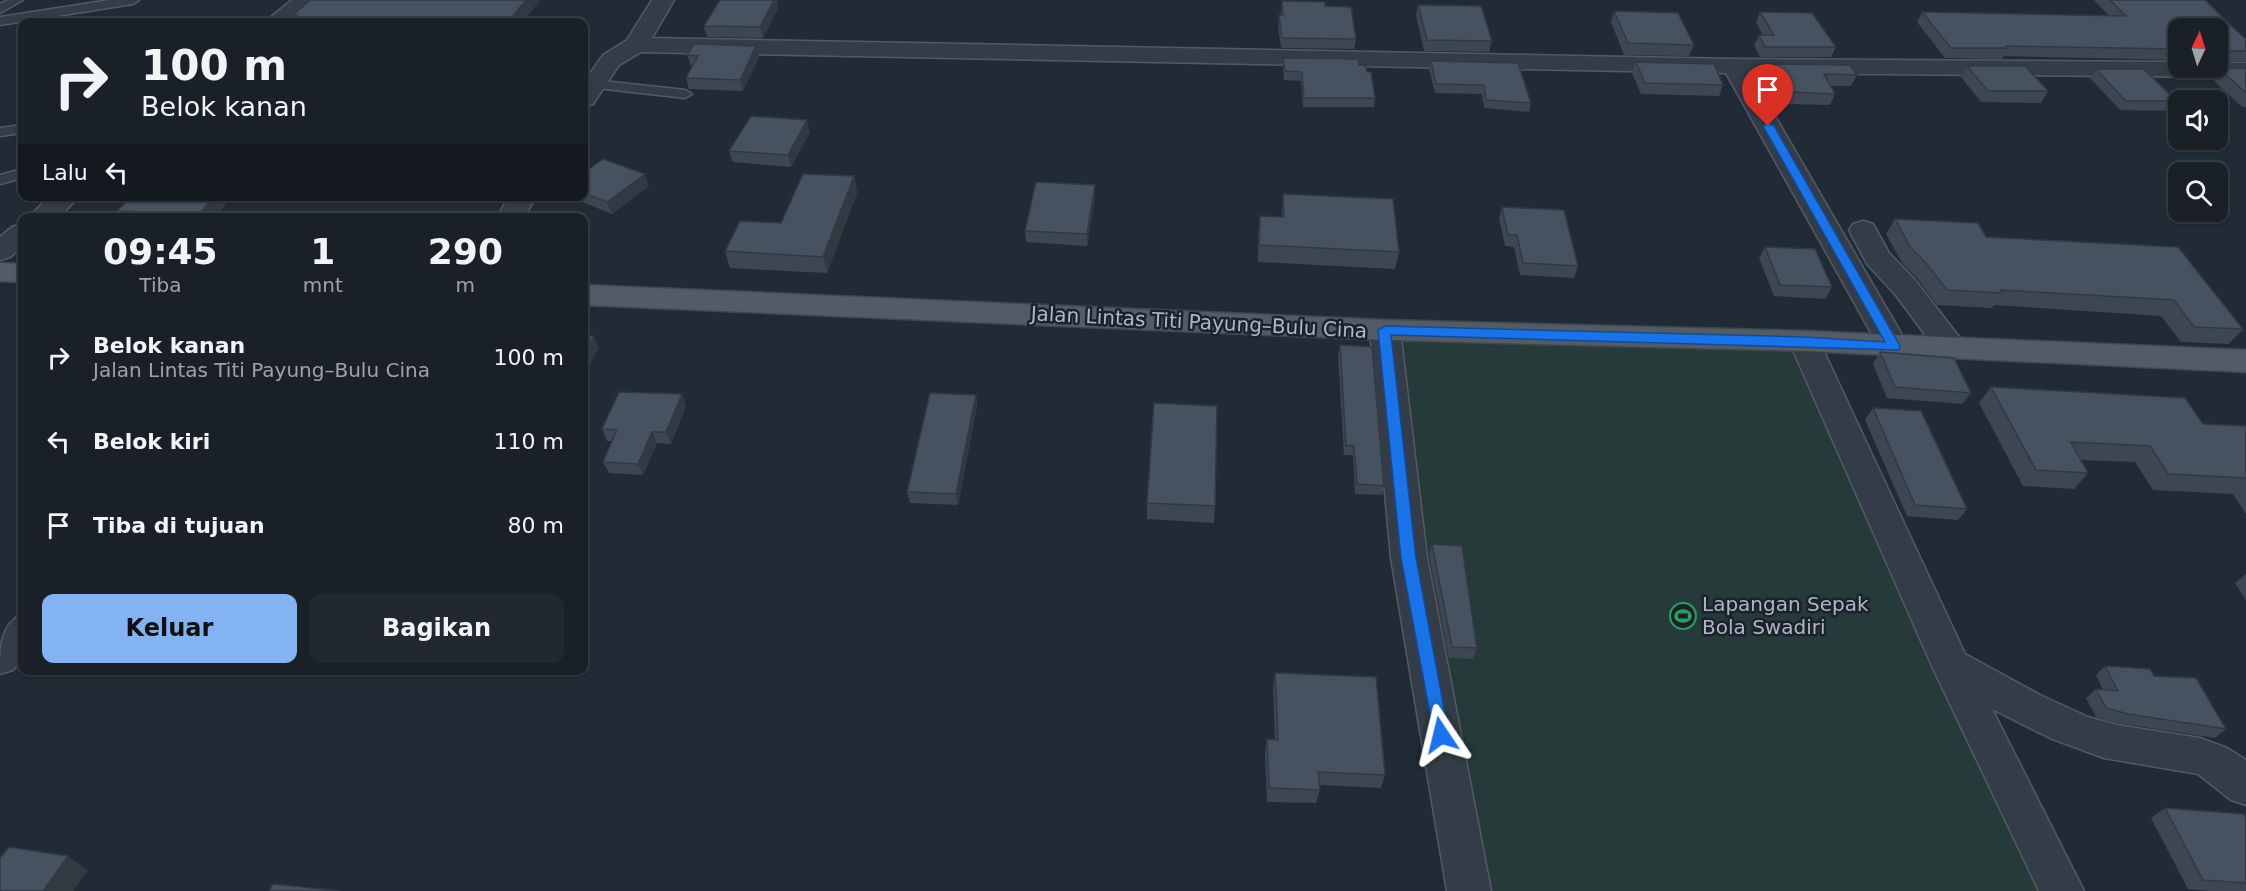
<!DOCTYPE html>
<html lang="id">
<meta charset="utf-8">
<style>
body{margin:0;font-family:"DejaVu Sans",sans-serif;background:#222830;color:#f1f3f6;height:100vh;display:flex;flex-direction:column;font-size:22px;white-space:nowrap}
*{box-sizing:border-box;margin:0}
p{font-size:20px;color:#9fa3a8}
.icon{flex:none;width:33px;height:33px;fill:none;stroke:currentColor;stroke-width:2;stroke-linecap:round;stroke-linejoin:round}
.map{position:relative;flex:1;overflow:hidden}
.sheet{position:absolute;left:18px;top:213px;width:570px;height:462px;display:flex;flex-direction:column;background:#192028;border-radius:12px;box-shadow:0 2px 4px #0004,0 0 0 2px #373e45}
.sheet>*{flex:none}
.top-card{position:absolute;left:18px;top:18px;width:570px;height:183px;border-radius:12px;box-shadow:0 2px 4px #0004,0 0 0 2px #373e45;background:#192028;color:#f1f3f6;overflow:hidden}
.needle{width:39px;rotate:4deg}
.tools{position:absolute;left:2168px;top:18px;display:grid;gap:12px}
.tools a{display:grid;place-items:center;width:60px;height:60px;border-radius:12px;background:#192028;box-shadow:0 2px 4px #0004,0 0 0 2px #373e45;font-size:30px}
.pin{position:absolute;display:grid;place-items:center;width:51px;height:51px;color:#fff;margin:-62px -26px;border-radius:50% 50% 50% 0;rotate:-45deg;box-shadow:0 0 6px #0007}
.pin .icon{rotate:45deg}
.me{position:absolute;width:66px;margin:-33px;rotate:350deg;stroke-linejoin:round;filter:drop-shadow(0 0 4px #0008)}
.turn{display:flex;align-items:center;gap:21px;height:126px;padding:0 24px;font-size:27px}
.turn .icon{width:78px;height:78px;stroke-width:2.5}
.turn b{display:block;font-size:42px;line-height:51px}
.then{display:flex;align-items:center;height:57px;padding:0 24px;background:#0003;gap:12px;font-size:22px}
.eta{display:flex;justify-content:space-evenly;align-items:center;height:102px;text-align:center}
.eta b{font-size:36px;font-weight:700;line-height:42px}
.primary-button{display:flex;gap:12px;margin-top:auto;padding:12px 24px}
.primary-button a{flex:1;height:69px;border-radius:12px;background:#84b3f3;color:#111;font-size:24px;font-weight:700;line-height:69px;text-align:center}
.primary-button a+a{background:#222830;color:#f1f3f6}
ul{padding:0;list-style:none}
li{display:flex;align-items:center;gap:18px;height:84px;padding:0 24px}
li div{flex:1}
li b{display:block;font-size:22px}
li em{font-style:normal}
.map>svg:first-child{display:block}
.green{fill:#263a3a}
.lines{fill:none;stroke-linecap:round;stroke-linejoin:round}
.service-casing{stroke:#525a65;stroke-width:3}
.minor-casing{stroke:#525a65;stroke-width:3}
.primary-casing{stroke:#3e4651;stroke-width:3}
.service{fill:#343d47;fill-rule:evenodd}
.minor{fill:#343d47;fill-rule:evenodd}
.primary{fill:#525c67;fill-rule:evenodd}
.wall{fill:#3d4753}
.shaded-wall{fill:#323943}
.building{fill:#475260;stroke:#323943;stroke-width:1.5}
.route{fill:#1a73e8;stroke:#114b97;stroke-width:1.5}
.labels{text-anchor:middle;stroke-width:5;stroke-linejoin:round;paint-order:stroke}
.street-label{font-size:20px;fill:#afb7c4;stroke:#1a222c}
.poi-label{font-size:20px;fill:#afb7c4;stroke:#1a222c;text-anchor:start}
</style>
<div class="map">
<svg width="2246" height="891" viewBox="0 0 2246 891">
<rect width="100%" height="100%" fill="#212b36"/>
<polygon class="green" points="1385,330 1804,341 2070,891 1472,891"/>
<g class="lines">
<defs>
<g id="service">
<polygon points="8,0 23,0 0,13 0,4"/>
<polygon points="110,0 139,0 133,4 0,25 0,17"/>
<polygon points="593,80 685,90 692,94 685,98 588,87 586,84"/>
<polygon points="22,125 22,133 0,136 0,128"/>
<polygon points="22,169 22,178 0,184 0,175"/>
</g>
<g id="minor">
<polygon points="292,0 317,0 292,22 268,22 271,17"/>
<polygon points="652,0 674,0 652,38 1734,59 2178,62 2178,68 2217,68 2217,63 2246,63 2246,77 1750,73 1909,347 1905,354 1894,358 1883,354 1879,347 1726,73 641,52 619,65 593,104 584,106 584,82 603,55 627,40"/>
<polygon points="50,196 80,196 58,218 28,218"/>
<polygon points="509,196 536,196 524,218 497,218"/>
<polygon points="1863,221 1873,224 1889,253 1915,280 1963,342 1967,349 1963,356 1952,360 1941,356 1895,294 1867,264 1849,230 1853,224"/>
<polygon points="22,224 22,247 10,257 0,260 0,237 12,227"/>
<polygon points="1385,320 1396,323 1400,330 1427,558 1491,891 1447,891 1391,558 1370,330 1374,323"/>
<polygon points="1804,331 1815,334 1819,341 1965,654 2040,695 2088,717 2117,725 2200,738 2227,748 2246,760 2246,805 2231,800 2198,774 2104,758 2050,738 1992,709 2084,891 2039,891 1932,666 1789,341 1793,334"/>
<path d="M22,614V658L13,670L0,674C0,647 0,625 22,614Z"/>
</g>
<g id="primary">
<polygon points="0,263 22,264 22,282 0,281"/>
<polygon points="584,285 1385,320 1804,331 2246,350 2246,372 1804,351 1385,340 584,305"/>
</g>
</defs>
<use href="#service" class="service-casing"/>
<use href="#minor" class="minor-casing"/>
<use href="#primary" class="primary-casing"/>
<use href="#service" class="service"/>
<use href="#minor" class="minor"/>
<use href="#primary" class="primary"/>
</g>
<g class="wall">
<polygon points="540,0 523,22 288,22 294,17 293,15"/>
<polygon points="2094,0 2205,0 2229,24 2246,39 2246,61 2218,61 2217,63 2217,28 2178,28 2178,60 2004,56 2002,59 1945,58 1917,22 1922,12 2109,16"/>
<polygon points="1282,1 1325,6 1356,39 1354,49 1281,48 1278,25 1279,15 1281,15"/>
<polygon points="1418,5 1492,41 1489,52 1424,51 1416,16"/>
<polygon points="778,8 763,38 707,37 704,26"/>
<polygon points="1614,11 1694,45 1689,56 1624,55 1611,22"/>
<polygon points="1760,12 1836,47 1831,57 1760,57 1754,45 1759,35 1763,35 1756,22"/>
<polygon points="687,55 759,57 743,91 689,89 686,78 692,66 691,66"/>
<polygon points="1283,58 1359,65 1367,72 1375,98 1374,107 1303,107 1301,81 1284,80 1283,67"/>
<polygon points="1431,61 1531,103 1529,112 1484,108 1482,94 1435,93 1429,69"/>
<polygon points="1636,62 1723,85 1719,96 1641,94 1632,73"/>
<polygon points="1775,64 1857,75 1851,86 1831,86 1835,94 1830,105 1785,104 1770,75"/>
<polygon points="1967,66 2048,91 2041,103 1981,102 1961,77"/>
<polygon points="2246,68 2246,107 2242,107 2212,79 2220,69"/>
<polygon points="2096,69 2176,101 2169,111 2120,110 2090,78"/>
<polygon points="810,132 791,167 733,162 729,151"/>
<polygon points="584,173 649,186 612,214 570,197 570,196 584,196"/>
<polygon points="854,176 857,193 827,273 730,268 725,251 781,223"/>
<polygon points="1095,185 1095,196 1087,246 1026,242 1025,231"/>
<polygon points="1283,194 1399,252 1395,269 1258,262 1258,232 1260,216 1282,217"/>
<polygon points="132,196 233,196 214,218 122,218 117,211"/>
<polygon points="1502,207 1578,266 1574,278 1520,275 1514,247 1505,246 1499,218"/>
<polygon points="1895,219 1986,237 2178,247 2243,329 2229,344 2181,342 2161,316 1994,305 1992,308 1937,305 1917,278 1902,263 1886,234"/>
<polygon points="1765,247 1832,287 1825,299 1774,296 1759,258"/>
<polygon points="1340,345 1384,486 1382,495 1355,494 1353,455 1344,455 1338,355"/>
<polygon points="1880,352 1971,393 1962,404 1887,398 1873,364"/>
<polygon points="1991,387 2203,424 2246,426 2246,514 2233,494 2153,490 2135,462 2081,460 2088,473 2074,489 2023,486 1979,403"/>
<polygon points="976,395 977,406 958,505 910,503 907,492"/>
<polygon points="686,406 671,444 657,443 643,475 609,473 603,462 612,441 607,441 602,429"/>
<polygon points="1873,408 1967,509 1958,520 1907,516 1865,420"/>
<polygon points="1147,503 1215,506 1214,523 1147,519"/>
<polygon points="1432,544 1477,648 1473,659 1449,658 1429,555"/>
<polygon points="2246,574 2246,600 2235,583"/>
<polygon points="2105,666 2154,676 2226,729 2215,738 2117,723 2096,717 2086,698 2096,689 2103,690 2096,675"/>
<polygon points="1275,673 1385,775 1381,788 1319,785 1320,790 1316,803 1267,802 1265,753 1267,739 1275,740 1273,687"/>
<polygon points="2165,808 2246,818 2246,891 2211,891 2188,889 2151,818"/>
</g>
<g class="shaded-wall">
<polygon points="526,0 540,0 523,22 508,22"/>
<polygon points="774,0 777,0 778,8 763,38 760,27"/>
<polygon points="756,46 759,57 743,91 740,80"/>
<polygon points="807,120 810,132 791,167 788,155"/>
<polygon points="645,174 649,186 612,214 607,202"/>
<polygon points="854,176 857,193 827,273 823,257"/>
<polygon points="1095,185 1095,196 1087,246 1087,234"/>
<polygon points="215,196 233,196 214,218 201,218 199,214"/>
<polygon points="594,336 599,348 584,375 584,354"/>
<polygon points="682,394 686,406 671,444 666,432"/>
<polygon points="976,395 977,406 958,505 956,494"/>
<polygon points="652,432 657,443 643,475 638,464"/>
<polygon points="68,856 88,870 73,891 43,891"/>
</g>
<g class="building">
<polygon points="310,0 526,0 508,22 436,21 434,22 419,22 335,19 331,22 288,22 297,15 293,15"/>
<polygon points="720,0 774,0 760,27 704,26"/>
<polygon points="2110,0 2205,0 2229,24 2246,39 2246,51 2224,51 2222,56 2217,56 2217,28 2178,28 2178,49 2006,46 2008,48 1951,48 1922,12 2126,16"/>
<polygon points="1282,1 1325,2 1325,6 1351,7 1356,39 1282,38 1279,15 1283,15"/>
<polygon points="1418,5 1481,6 1492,41 1427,40"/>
<polygon points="1614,11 1678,13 1694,45 1628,43"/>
<polygon points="1760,12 1812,13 1836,47 1765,47 1759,35 1774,35"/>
<polygon points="694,44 756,46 740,80 686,78 698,56 687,55"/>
<polygon points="1283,58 1358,59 1359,65 1365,65 1367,72 1371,72 1375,98 1304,98 1302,72 1285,71"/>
<polygon points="1431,61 1518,63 1531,103 1486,100 1484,85 1436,84"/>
<polygon points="1636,62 1714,64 1723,85 1645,83"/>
<polygon points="1775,64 1850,65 1857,75 1824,74 1835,94 1791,92"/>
<polygon points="1967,66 2025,66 2048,91 1988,91"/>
<polygon points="2246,68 2246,93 2220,69"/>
<polygon points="2096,69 2144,69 2176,101 2126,101"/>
<polygon points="751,116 807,120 788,155 729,151"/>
<polygon points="603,159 645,174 607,202 584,193 584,173"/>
<polygon points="803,174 854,176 823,257 725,251 740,221 781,223"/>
<polygon points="1036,182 1095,185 1087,234 1025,231"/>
<polygon points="1283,194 1393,199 1399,252 1259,245 1260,216 1284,217"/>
<polygon points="132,196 215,196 199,214 117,211"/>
<polygon points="1502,207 1564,210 1578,266 1523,263 1517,235 1508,235"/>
<polygon points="1895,219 1978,223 1986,237 2178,247 2243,329 2194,327 2174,300 2001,290 2002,293 1947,290 1926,263 1911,248"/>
<polygon points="1765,247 1815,249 1832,287 1780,285"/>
<polygon points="584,335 594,336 584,354"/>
<polygon points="1340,345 1372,347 1384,486 1357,484 1354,446 1346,445"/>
<polygon points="1880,352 1954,358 1971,393 1895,387"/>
<polygon points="1991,387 2185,398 2203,424 2246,426 2246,478 2168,474 2150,446 2071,442 2088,473 2036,470"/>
<polygon points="619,392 682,394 666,432 652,432 638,464 603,462 617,430 602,429"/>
<polygon points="930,393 976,395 956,494 907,492"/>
<polygon points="1154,403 1217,406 1215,506 1147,503"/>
<polygon points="1873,408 1921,411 1967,509 1915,505"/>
<polygon points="1432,544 1462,546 1477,648 1452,647"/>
<polygon points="2105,666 2150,669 2154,676 2196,678 2226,729 2128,714 2106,708 2096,689 2118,691"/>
<polygon points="1275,673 1376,677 1385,775 1318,772 1320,790 1269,788 1267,739 1278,740"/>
<polygon points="2165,808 2244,814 2246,818 2246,883 2203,880"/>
<polygon points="9,847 68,856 43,891 0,891 0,858"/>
<polygon points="273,884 341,891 269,891"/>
</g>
<polygon class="route" points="1768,123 1774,126 1900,346 1899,350 1391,335 1416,558 1449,735 1447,741 1441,743 1435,741 1401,558 1378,330 1385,326 1804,337 1885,342 1763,126"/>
<defs>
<symbol id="stadium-ring" viewBox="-11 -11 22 22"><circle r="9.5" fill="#1a222c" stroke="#2e9e5b" stroke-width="1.5"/><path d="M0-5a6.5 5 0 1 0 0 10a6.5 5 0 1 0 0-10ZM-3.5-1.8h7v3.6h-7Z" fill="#2e9e5b"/></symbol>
</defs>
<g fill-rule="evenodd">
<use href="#stadium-ring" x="1668" y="601" width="30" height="30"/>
</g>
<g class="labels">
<g class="street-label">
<text transform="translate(1199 322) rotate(3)" y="7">Jalan Lintas Titi Payung–Bulu Cina</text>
</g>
<g class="poi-label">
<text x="1702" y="611">Lapangan Sepak<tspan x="1702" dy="23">Bola Swadiri</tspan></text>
</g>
</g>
</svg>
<div class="tools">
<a><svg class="needle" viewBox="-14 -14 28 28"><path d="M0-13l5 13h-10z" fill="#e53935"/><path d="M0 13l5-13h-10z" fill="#9fa3a8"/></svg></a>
<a><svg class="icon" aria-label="sound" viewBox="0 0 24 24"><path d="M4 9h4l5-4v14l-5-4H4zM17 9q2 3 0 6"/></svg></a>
<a><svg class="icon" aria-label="search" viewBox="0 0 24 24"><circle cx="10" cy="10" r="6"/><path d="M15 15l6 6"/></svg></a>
</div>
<div class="pin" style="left:1768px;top:126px;background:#d93025"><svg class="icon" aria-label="arrive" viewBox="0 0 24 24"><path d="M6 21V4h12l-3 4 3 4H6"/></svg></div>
<svg class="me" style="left:1441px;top:735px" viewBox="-20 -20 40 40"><path d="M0-17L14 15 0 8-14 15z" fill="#1a73e8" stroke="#fff" stroke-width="4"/></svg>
<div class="top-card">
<div class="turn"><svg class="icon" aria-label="right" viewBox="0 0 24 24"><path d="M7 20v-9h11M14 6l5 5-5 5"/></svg><div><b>100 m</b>Belok kanan</div></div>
<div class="then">Lalu<svg class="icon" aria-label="left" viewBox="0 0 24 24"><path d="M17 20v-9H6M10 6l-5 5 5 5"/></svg></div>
</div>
<section class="sheet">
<div class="eta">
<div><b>09:45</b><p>Tiba</p></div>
<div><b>1</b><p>mnt</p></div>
<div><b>290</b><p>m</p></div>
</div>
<ul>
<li><svg class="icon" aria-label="right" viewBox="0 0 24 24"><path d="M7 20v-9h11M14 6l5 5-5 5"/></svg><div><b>Belok kanan</b><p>Jalan Lintas Titi Payung–Bulu Cina</p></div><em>100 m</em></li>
<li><svg class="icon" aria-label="left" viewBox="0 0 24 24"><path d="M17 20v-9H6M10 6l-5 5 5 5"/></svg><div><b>Belok kiri</b></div><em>110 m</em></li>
<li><svg class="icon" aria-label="arrive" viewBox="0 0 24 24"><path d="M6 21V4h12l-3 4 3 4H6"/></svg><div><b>Tiba di tujuan</b></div><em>80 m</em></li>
</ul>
<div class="primary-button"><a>Keluar</a><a>Bagikan</a></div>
</section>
</div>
